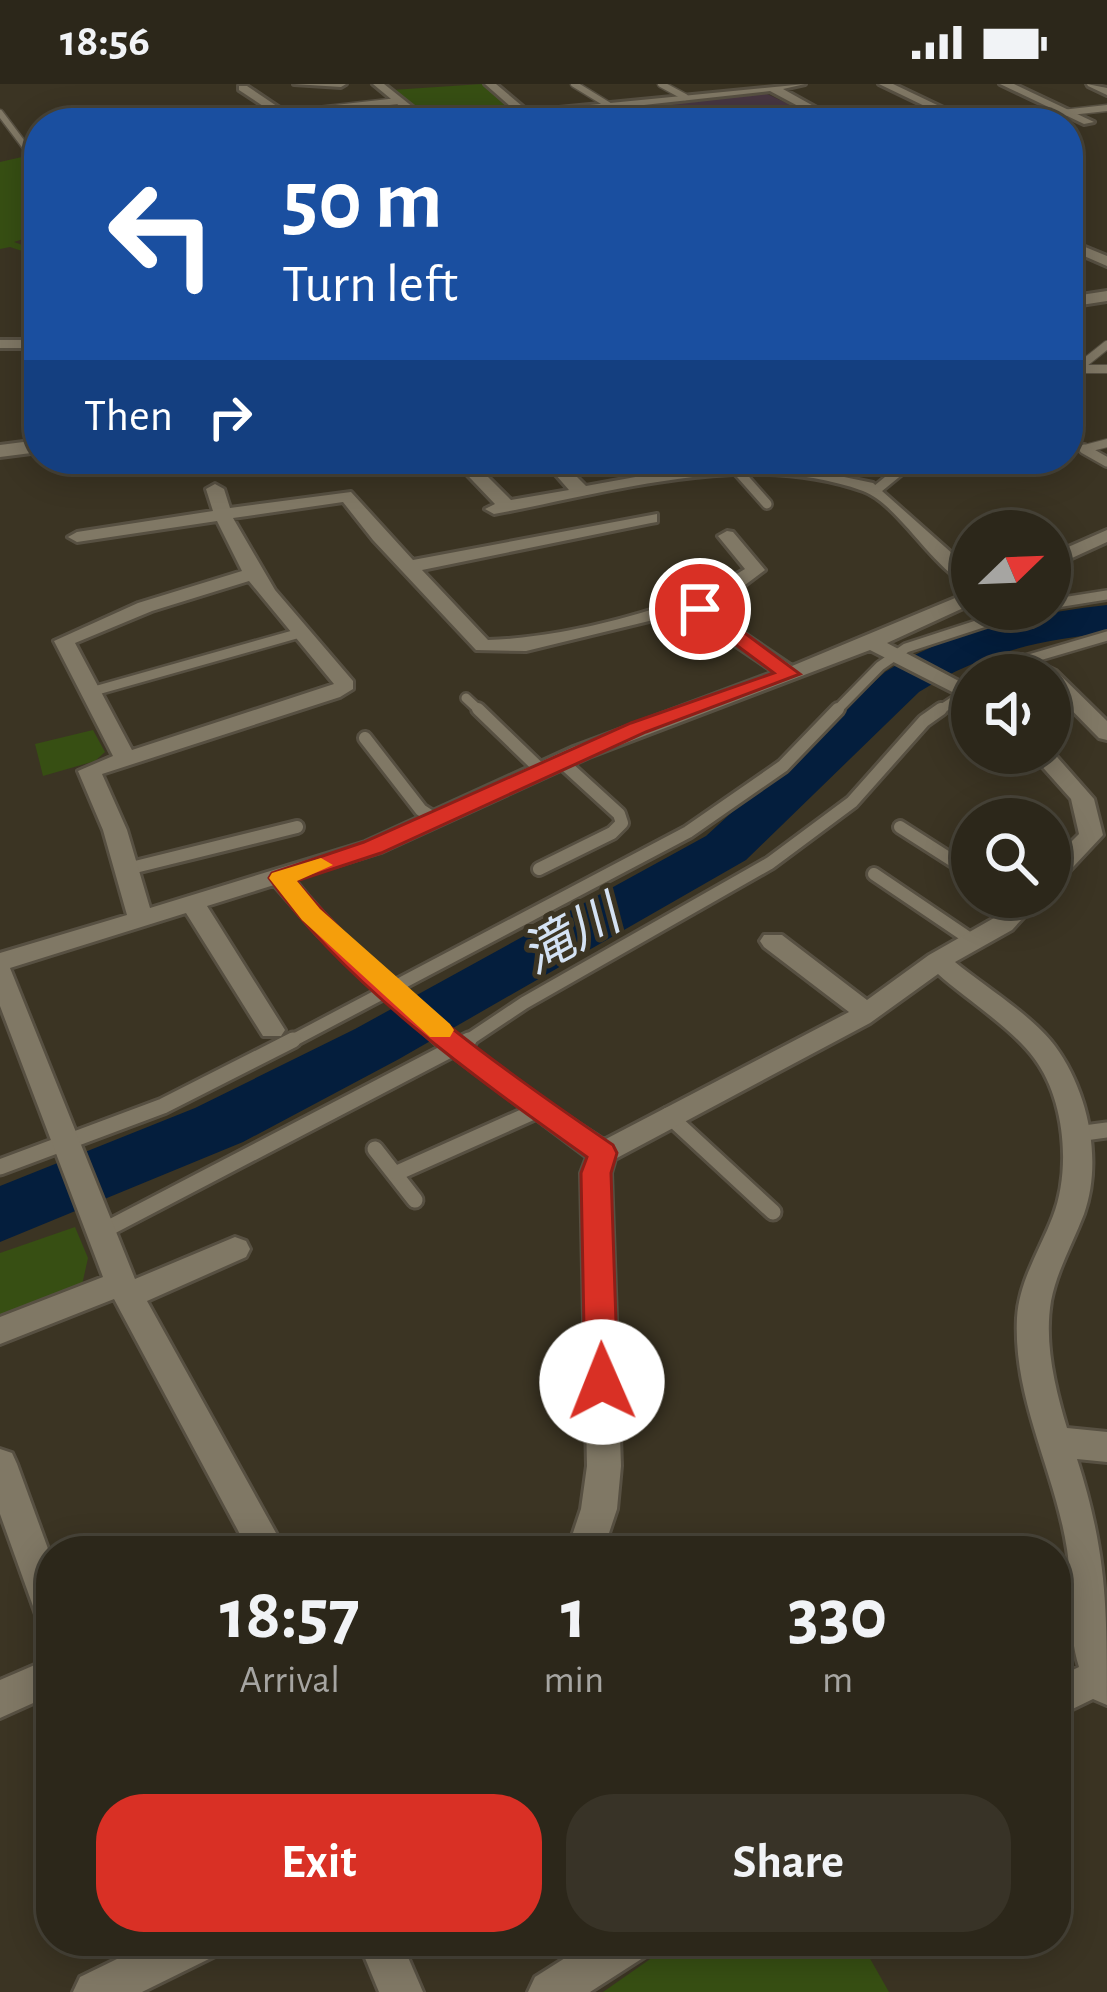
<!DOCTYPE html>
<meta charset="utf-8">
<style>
body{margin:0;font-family:"Alegreya Sans","Noto Sans JP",sans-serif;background:#383327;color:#f1f3f6;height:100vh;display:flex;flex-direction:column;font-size:45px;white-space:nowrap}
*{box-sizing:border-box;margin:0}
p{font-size:39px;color:#a6a5a2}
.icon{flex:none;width:66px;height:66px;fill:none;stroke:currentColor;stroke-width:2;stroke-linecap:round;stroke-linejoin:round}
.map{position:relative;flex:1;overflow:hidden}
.drawer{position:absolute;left:36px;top:1452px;width:1035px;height:420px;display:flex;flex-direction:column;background:#2c271a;border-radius:48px;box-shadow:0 6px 30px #0003,0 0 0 3px #484439}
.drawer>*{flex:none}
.banner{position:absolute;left:24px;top:24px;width:1059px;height:366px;border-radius:48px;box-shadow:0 6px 30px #0003,0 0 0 3px #484439;background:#1a4fa0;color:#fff;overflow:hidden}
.needle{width:78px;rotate:67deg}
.fabs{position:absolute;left:951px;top:426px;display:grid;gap:24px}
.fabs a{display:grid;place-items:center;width:120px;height:120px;border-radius:50%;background:#2c271a;box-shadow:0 6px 30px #0003,0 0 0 3px #484439;font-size:60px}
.pin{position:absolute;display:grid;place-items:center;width:102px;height:102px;color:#fff;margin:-51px;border:6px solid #fff;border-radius:50%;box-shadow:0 3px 12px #0007}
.me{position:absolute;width:132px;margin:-66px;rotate:359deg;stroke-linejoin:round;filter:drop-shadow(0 0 9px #0008)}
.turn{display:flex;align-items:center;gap:42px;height:252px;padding:0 60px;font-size:54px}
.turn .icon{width:156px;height:156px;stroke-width:2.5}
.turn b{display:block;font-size:84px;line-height:102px}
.then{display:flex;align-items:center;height:114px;padding:0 60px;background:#0003;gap:24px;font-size:45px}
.eta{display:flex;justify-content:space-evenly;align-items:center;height:204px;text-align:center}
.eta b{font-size:72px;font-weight:700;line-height:84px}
.button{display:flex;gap:24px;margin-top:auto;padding:24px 60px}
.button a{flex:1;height:138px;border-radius:48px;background:#d93025;color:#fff;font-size:48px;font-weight:700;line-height:138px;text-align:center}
.button a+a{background:#383327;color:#f1f3f6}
.status{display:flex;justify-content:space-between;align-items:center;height:84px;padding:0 60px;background:#2c271a;direction:ltr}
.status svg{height:33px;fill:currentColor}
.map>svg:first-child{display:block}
.education{fill:#473641}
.green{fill:#374f13}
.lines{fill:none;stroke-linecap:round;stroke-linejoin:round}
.river{fill:#041e3d;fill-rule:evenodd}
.service-far4-casing{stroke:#575042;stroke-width:9}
.service-far3-casing{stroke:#575042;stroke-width:10}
.service-far2-casing{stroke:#575042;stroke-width:14}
.service-far1-casing{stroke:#575042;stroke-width:18}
.service-casing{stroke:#575042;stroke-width:21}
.minor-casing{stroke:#575042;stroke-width:6}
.tertiary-casing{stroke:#575042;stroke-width:6}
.service-far4{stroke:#807865;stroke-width:6}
.service-far3{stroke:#807865;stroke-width:8}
.service-far2{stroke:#807865;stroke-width:9}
.service-far1{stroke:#807865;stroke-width:12}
.service{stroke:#807865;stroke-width:15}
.minor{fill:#807865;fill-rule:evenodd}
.tertiary{fill:#807865;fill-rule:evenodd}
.route{fill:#d93025;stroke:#8d1f18;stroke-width:3}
.slow{fill:#f59e0b}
.labels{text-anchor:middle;stroke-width:10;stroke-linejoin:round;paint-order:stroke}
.water-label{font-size:51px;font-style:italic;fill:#d4e2f4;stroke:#3b3423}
</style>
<div class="status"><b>18:56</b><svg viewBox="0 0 49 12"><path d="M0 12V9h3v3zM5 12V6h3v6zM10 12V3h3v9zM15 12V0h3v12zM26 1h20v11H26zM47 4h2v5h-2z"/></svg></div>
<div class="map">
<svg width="1107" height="1908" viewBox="0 0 1107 1908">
<rect width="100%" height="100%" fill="#3b3423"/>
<polygon class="education" points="761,7 829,39 546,39 538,33"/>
<g class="green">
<polygon points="482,0 516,28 432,37 392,6"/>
<polygon points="35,70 39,74 39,150 14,158 39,167 37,172 10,163 0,165 0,78"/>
<polygon points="93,646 105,668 95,677 43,692 35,660"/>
<polygon points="75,1143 88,1174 82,1201 0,1235 0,1169"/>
<polygon points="676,1857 860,1857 889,1908 603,1908"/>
</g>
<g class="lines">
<path class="river" d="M1107,521V549C1038,556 978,570 919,608L746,776L399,975L243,1058L0,1158V1102L195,1024L355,945L706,752L885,588C952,545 1028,530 1107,521Z"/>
<defs>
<g id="service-far4">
<polyline points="574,0 610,22"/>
<polyline points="661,0 685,13"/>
<polyline points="0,29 30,69"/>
<polyline points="282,30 398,17"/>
<polyline points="970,39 1107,24"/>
</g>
<g id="service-far3">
<polyline points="1076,285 1107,285"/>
<polyline points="1068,292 1107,261"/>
<polyline points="1090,368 1084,365 1107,359"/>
</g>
<g id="service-far2">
<polyline points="1084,365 1107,378"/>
<polyline points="736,385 767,420"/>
<polyline points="875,407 914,375"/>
<polyline points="1050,520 1107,511"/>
<polyline points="1022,577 1107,552"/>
<polyline points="87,609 300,549"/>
<polyline points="466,614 481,628"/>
<polyline points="835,628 880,582 906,564 1026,525"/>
<polyline points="937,628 966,609"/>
</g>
<g id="service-far1">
<polyline points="478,625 541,686"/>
<polyline points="365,654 421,726 435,735"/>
<polyline points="900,743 972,789"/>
<polyline points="127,785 297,743"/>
<polyline points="539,785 612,749 622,739 619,730 561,677"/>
<polyline points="874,790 973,857"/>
<polyline points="288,959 688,748 783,682 838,625"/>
<polyline points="464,959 524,919 770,779 852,718 924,637 941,625"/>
</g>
<g id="service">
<polyline points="668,1031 773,1128"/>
<polyline points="1077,1050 1107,1046"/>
<polyline points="375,1065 415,1116"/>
<polyline points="0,1083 163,1022 293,956"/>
<polyline points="397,1089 538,1026"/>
<polyline points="101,1148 469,956"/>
</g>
<g id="minor">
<polygon points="294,0 346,0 341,3"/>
<polygon points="373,0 384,0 433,39 420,39"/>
<polygon points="485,0 496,0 528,27 805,0 783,5 844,39 830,39 770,7 535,33 533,39 523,34 446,39 517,28"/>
<polygon points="879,0 893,0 975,39 960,39"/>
<polygon points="1000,0 1014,0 1094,38 1084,40"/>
<polygon points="1087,0 1107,4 1107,11 1088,2"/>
<polygon points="239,2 247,2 302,39 289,39 239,6"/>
<rect x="0" y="256" width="39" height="8"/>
<path d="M452,375H470L511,416L569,406L542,375H559L586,402L685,384L772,378L873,399L972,487V503C934,488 899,420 863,407C747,365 609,409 494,430L485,425L495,420Z"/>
<path d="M215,400L224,405L230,424L351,408L413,476L657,430V438L651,439L422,486L488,556C563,554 684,524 745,485L718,452L727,447L733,448L765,486L737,507L704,522L792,582L972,507V520L887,559L972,604V618L870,566L589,673L381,768L294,795C368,888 503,992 604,1056L849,928L764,863L760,857L764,851H782L867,916L929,871L994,834L1016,813H1042L1012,846L955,878C984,902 1033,932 1055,962C1088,1007 1103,1076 1084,1130C1073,1159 1057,1186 1051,1217C1044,1259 1055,1304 1067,1344L1107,1348V1378L1077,1375C1107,1468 1107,1525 1107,1621L1093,1615L1056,1633V1594L1079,1583C1067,1545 1073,1504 1067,1465C1055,1387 1013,1315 1017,1234C1019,1197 1040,1166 1053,1132C1071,1085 1065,1015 1034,974C1013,945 966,915 938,890L870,939L615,1075L611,1089L621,1382L617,1425L603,1467H567L581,1425L587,1382L581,1089L587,1073L435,959L318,851L274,801L207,822L285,946L281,952H263L186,829L10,884L135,1195L235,1153L246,1157L250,1165L246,1173L147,1217L286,1467H249L114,1215L0,1260V1233L103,1193L0,922V869L127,831L103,746L78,687L113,672L54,557L138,519L242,487L217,437L77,458L68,453L77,448L213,427L206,405ZM343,418L373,456L476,566L526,567L686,528L774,588L573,663L365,758L150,824L127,746L102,690L340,613L353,605V597L275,506L233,434ZM249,497L334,600L132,666L75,559L152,527Z"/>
<polygon points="1107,446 1107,458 1050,484 1050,471"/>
<polygon points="1022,571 1056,587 1107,637 1107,656 1099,654 1050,604 1050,591 1033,591 1022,585 1011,591 985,591"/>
<polygon points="1050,665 1094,715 1103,751 1059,798 1050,800 1050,779 1079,750 1071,715 1030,669 1050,669"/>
<polygon points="0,1365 12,1369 17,1380 51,1473 51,1541 38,1536 0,1430"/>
<polygon points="51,1574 51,1611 0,1634 0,1596"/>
<polygon points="154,1857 221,1857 215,1872 142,1908 73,1908 80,1893"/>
<polygon points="358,1857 401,1857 423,1908 379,1908"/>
<polygon points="592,1857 652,1857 646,1872 590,1908 528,1908 535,1893"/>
</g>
<g id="tertiary">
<polygon points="1068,156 1107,172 1107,182 1068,165"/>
<polygon points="1107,207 1107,217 1068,223 1068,213"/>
<polygon points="39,356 39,368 0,373 0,361"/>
</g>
</defs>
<use href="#service-far4" class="service-far4-casing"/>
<use href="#service-far3" class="service-far3-casing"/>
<use href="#service-far2" class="service-far2-casing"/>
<use href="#service-far1" class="service-far1-casing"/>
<use href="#service" class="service-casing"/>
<use href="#minor" class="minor-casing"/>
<use href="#tertiary" class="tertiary-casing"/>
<use href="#service-far4" class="service-far4"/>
<use href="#service-far3" class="service-far3"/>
<use href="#service-far2" class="service-far2"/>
<use href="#service-far1" class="service-far1"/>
<use href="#service" class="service"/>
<use href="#minor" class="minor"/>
<use href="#tertiary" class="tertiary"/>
</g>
<path class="route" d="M693,521H707L800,590L646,648L381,769L296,797C386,902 500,984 613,1061L617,1069L611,1089L618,1298L613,1308L602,1312L590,1308L585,1298L581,1089L587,1073C479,996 346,902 269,794L272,789L364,758L631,639L774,589L693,529Z"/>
<polygon class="slow" points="321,774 333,781 297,797 320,825 450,940 454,946 450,953 430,953 302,836 269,794 272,789"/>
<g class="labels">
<g class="water-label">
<text transform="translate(570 850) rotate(-29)" y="18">滝川</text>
</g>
</g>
</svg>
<div class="fabs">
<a><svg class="needle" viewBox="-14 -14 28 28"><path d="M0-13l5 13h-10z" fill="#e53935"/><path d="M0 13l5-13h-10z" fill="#a6a5a2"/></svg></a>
<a><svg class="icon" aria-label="sound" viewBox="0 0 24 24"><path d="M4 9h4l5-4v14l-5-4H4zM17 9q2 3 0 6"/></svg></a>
<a><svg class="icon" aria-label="search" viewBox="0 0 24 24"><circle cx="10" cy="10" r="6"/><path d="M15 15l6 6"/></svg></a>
</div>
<div class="pin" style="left:700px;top:525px;background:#d93025"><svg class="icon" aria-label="arrive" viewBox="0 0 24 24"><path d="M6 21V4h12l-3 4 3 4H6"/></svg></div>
<svg class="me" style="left:602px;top:1298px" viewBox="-20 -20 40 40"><circle r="19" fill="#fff"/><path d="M0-13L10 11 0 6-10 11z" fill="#d93025"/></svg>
<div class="banner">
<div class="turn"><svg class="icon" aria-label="left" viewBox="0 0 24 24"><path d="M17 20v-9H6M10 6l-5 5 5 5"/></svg><div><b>50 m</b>Turn left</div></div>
<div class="then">Then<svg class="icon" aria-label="right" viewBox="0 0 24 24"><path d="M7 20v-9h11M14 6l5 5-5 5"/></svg></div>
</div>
<section class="drawer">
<div class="eta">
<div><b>18:57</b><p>Arrival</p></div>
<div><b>1</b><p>min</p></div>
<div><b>330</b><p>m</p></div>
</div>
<div class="button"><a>Exit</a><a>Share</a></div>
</section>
</div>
